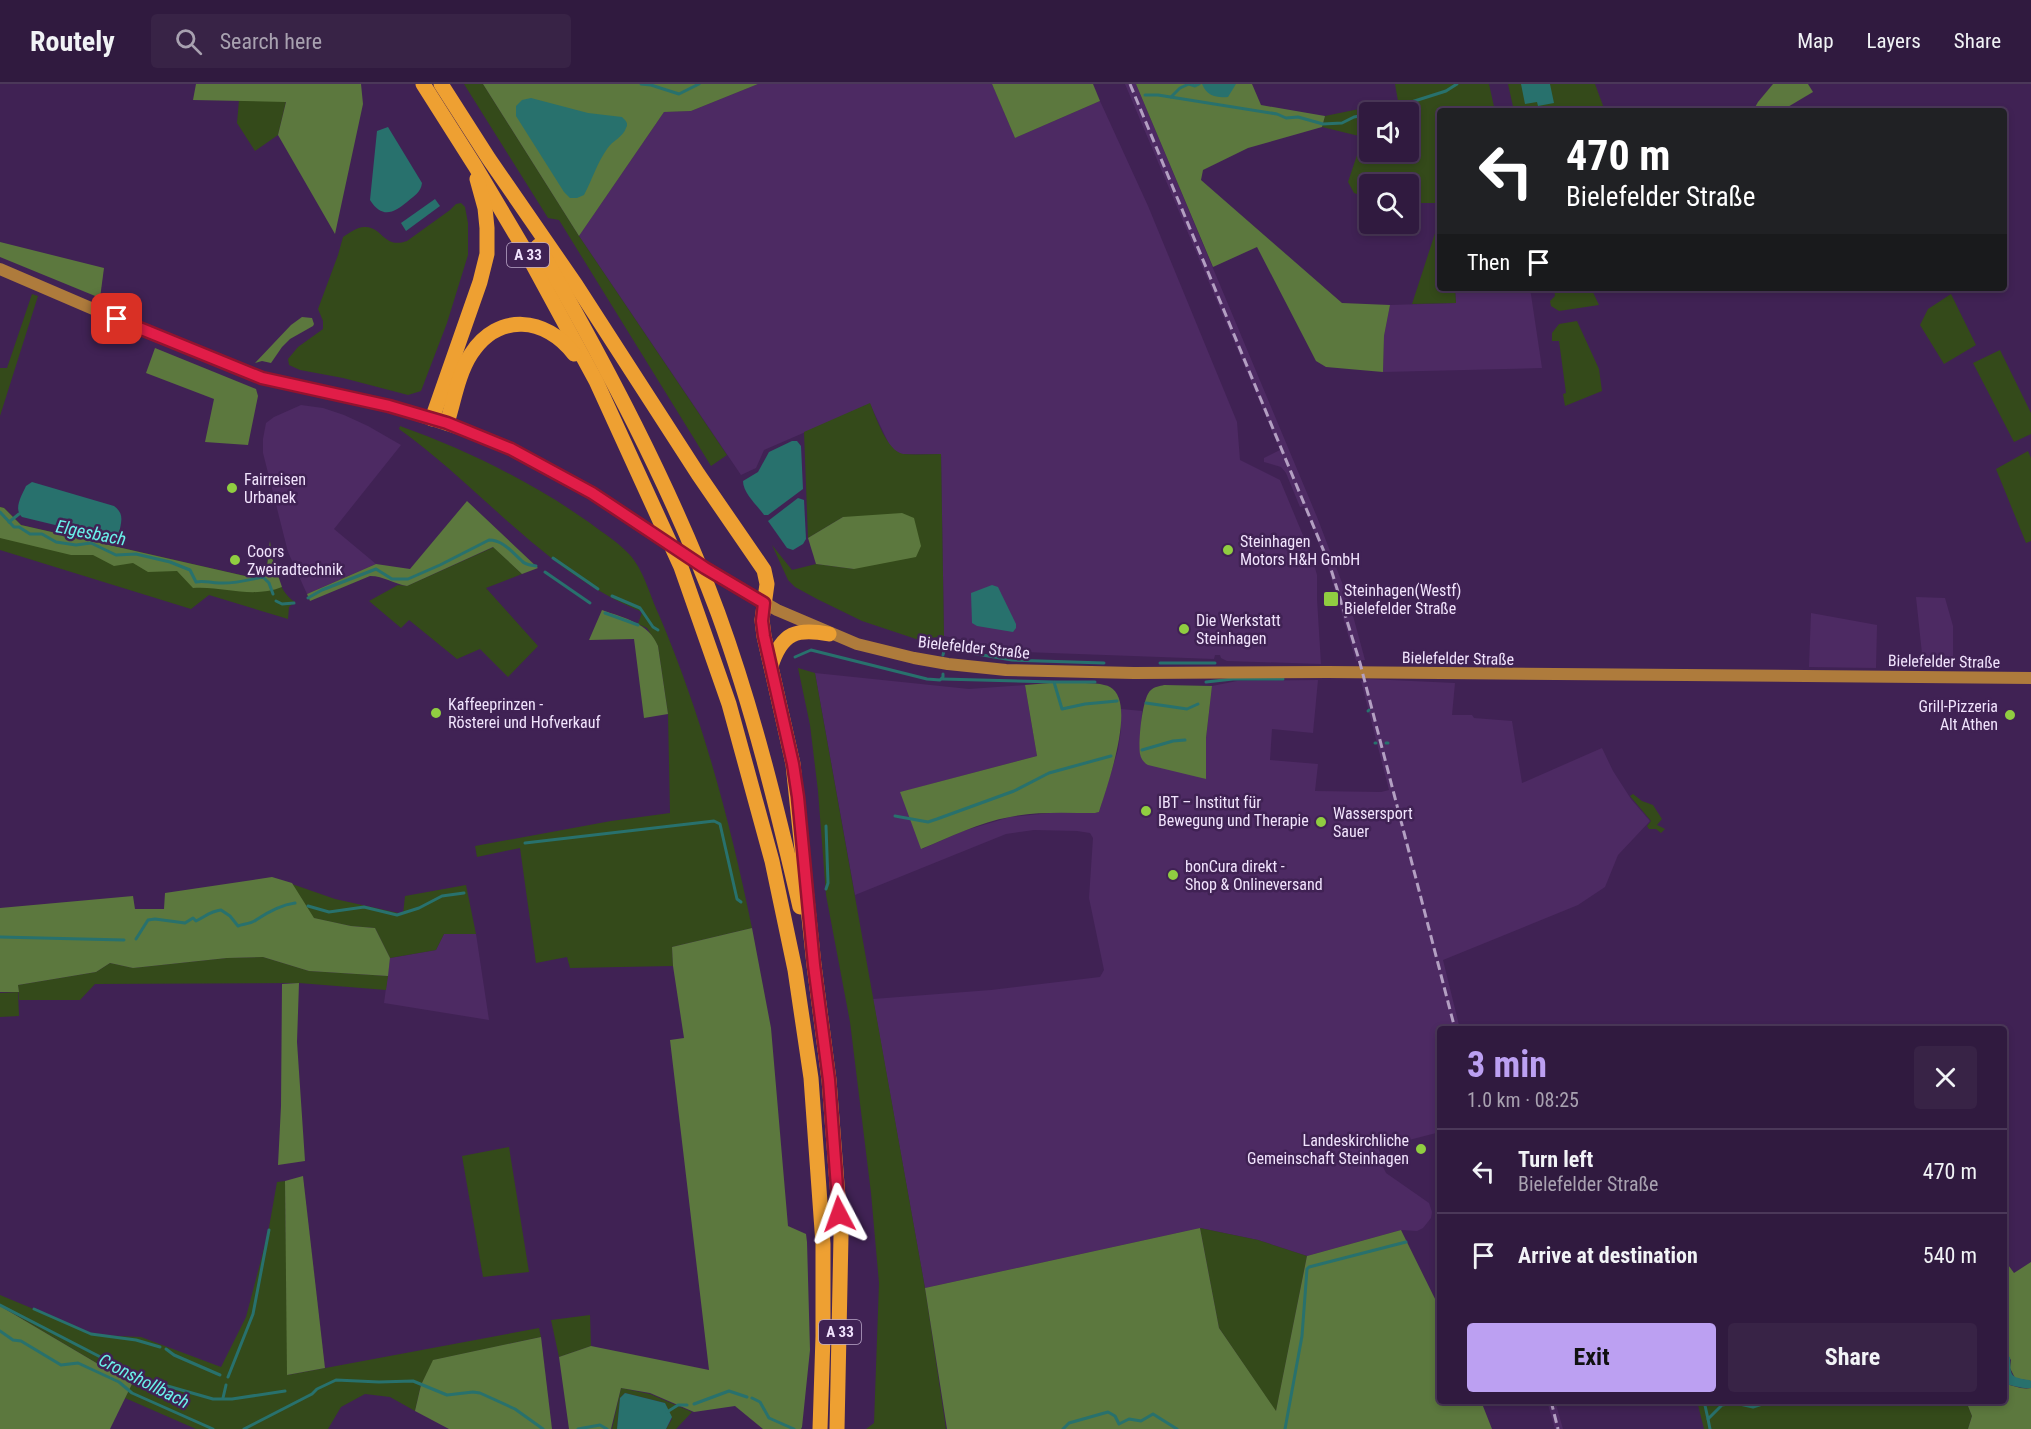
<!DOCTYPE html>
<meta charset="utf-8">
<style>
body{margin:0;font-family:"Roboto Condensed",sans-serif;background:#382346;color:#f1f3f6;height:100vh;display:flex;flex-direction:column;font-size:22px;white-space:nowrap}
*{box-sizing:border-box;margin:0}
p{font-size:20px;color:#a8a1b0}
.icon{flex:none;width:33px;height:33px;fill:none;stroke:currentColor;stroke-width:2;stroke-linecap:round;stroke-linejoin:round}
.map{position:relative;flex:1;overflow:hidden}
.side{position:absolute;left:1437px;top:942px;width:570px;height:378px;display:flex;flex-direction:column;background:#301a3f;border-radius:6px;box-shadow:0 3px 9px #0003,0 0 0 2px #4b3859}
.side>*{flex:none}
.top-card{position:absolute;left:1437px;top:24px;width:570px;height:183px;border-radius:6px;box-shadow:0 3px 9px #0003,0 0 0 2px #4b3859;background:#202124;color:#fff;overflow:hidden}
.controls{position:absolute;left:1359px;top:18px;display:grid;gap:12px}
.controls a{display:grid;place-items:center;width:60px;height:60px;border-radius:6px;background:#301a3f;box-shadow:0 3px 9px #0003,0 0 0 2px #4b3859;font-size:30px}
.pin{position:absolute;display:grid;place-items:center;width:51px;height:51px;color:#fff;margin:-26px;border-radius:12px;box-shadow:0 3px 9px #0006}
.me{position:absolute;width:66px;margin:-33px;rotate:356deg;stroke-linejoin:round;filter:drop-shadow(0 0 4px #0008)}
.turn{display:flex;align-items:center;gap:21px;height:126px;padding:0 30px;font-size:27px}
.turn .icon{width:78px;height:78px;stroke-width:2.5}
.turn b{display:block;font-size:42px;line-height:51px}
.then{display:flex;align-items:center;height:57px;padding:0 30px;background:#0003;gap:12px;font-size:22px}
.round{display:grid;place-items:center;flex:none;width:63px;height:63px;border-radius:6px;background:#382346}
.overview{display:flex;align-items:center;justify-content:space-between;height:102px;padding:0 30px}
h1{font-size:36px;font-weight:700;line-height:45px;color:#bca0f2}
.primary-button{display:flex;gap:12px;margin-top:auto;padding:12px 30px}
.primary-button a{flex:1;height:69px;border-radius:6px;background:#bca0f2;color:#111;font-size:24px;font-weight:700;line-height:69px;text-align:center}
.primary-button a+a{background:#382346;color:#f1f3f6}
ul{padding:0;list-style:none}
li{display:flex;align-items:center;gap:18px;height:84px;padding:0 30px;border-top:2px solid #4b3859}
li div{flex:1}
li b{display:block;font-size:22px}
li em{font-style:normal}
header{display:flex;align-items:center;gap:36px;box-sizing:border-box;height:84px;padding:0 30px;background:#301a3f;border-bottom:2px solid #4b3859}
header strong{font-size:28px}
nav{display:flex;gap:33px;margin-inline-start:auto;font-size:21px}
.search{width:420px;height:54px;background:#382346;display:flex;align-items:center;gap:15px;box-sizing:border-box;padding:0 21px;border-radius:6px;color:#a8a1b0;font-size:22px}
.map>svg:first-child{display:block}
.built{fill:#4d2a63}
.green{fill:#344a1a;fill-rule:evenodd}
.forest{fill:#5c783e}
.water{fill:#28716d}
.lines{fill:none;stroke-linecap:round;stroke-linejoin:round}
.stream{stroke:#28716d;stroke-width:3}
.secondary{stroke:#ae7b3c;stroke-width:12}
.motorway{stroke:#eea032;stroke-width:15}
.rail{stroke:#b39fc2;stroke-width:3;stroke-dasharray:9 4.5;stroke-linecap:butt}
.route-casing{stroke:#92132f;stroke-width:15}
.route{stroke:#e11d48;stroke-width:10}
.poi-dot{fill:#90cd41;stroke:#402254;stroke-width:2}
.labels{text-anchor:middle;stroke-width:5;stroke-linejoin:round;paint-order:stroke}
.shield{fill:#402254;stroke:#bca9ca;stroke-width:1.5}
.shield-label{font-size:15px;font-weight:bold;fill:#f1e3fd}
.poi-label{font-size:16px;fill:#f1e3fd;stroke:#402254;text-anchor:start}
.street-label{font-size:16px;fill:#f1e3fd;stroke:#402254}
.water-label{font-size:18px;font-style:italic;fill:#6af3eb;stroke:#402254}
</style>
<header>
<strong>Routely</strong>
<div class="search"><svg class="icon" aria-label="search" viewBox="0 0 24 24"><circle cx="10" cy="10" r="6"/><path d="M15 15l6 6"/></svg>Search here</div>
<nav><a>Map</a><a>Layers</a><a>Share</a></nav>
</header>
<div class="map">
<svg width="2031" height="1345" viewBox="0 0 2031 1345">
<rect width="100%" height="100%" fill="#402254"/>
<g class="built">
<polygon points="758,0 992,0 1015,54 1100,17 1148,122 1237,338 1240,376 1280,396 1312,473 1317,491 1317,515 1321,580 1227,577 1221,574 1220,571 1215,571 1214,575 1024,568 944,552 941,370 901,370 894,366 889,360 870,320 764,366 756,384 741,391 579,152 664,28 691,27"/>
<polygon points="1125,0 1136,0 1317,433 1349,517 1365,576 1356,577 1328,483 1304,422 1300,423 1286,389 1281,383 1264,378 1264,374 1280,366"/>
<polygon points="1455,204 1530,204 1542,284 1383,288 1384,252 1390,221 1456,219"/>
<polygon points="301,321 323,324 344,331 368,342 401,361 334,445 376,480 307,510 288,468 263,369 263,355 266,339 274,333"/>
<polygon points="1916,513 1945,514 1953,542 1953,584 1928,584 1923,579"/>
<polygon points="1811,529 1877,541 1876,584 1809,583"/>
<polygon points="815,589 969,605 1025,601 1037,672 901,708 922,765 963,747 1010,733 1060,728 1095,729 1099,728 1118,666 1121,646 1121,625 1142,627 1140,671 1206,695 1206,654 1212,602 1237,597 1318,596 1313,649 1272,645 1270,676 1318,680 1315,707 1381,708 1389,706 1361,597 1369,595 1455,599 1452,631 1472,631 1474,634 1512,637 1522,699 1602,664 1613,687 1631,715 1650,737 1618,771 1605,803 1578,821 1443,876 1460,945 1440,945 1440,1048 1378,1064 1385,1080 1382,1081 1386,1089 1429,1119 1432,1128 1431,1134 1423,1144 1417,1147 1401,1146 1307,1172 1258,1156 1200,1144 925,1204 873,915 991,906 1100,893 1104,886 1089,814 1093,754 1090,749 1077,747 1034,746 1006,750 855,811"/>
<polygon points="444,850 476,850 489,936 384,919 390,874 436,866"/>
<polygon points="1547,1317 1555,1317 1563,1345 1555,1345"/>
</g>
<g class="green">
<polygon points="464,0 483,0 579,152 727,371 711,382 559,136 548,134"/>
<path d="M1395,0H1489L1495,27H1440V119H1409L1408,100H1370L1369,114L1354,109L1348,98L1363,53L1322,43L1325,32L1398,17ZM1370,28H1408V68H1370Z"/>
<polygon points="1508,0 1595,0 1605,27 1514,27"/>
<polygon points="239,16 286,17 278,51 255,67 237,39"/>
<path d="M461,119L465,123L468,139V171L447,239L421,307L408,311L343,294L300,286L289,281L288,275L298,263L323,245V237L318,225L338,171L343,153C349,149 358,142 366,143C383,144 384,165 407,157L450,126L456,120Z"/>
<polygon points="1440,134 1440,204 1455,204 1456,219 1412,220"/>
<polygon points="1554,204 1591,204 1599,221 1559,227 1551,222 1550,217 1555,212"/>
<polygon points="32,210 38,212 0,332 0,284 7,284"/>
<polygon points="1951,210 1976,261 1944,280 1920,241 1928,225"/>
<polygon points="1577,237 1599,285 1602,307 1565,322 1563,310 1566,309 1559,257 1552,257 1552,249 1559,240"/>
<polygon points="2000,266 2031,329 2031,350 2014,358 1973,279"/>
<path d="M870,319C876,333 887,367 903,370C915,371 928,370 941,370L944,552L919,556L862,537L817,515L795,503L788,496L772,461L792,486L816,480L854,485L843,433L808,454L804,348Z"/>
<path d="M400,342C467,366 532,398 590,439C603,449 618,458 629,470C644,486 650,512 659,531C702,632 730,737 752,844L672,863L673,882L570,884L567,873L536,879L520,764L477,773L475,762L611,737L670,729L668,630L658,562L647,544L638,540L642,528C545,489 482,404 399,345Z"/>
<polygon points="2028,367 2031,374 2031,457 2026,459 1996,385"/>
<path d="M0,423L4,424L21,441L258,495H262L266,492L270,457C272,477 277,507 295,518L289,523L288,535L209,511L191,525L0,466Z"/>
<polygon points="494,463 522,490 486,504 538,562 508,593 480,565 457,575 409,536 401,544 369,517 398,501 407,502"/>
<polygon points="798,584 815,589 925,1204 946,1345 866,1345 874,1339 879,1199 871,1109 850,938 826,811 818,707 810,641"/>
<polygon points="1633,710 1642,717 1653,721 1662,735 1657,741 1665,745 1661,749 1656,745 1649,745 1647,742 1651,737 1630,712"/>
<polygon points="292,800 335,815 403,830 405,812 466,801 476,850 444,850 436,866 390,874 375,844 351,842 313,834"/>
<polygon points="263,873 309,887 388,892 386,906 299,899 95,900 80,916 19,916 18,901 96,888 110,879 133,884 227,874"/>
<polygon points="18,908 19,932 0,933 0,909"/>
<polygon points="509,1063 529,1188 483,1193 462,1072"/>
<polygon points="285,1097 288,1291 539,1244 541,1253 434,1276 421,1301 415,1327 390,1313 365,1310 341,1323 328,1345 196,1345 125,1314 132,1300 0,1222 0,1211 96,1251 141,1253 221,1283 246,1233 268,1149 277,1098"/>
<polygon points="1200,1144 1258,1156 1307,1172 1276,1328 1219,1244"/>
<polygon points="590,1231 591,1262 559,1273 551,1236"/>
<polygon points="621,1304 650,1310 692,1328 676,1345 666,1345 672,1335 665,1319 625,1309 620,1314 617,1345 612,1345"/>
<polygon points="1697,1317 1966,1317 1972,1332 1968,1345 1704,1345"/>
</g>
<g class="forest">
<polygon points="196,0 361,0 363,20 335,150 278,51 286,18 193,16"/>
<polygon points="483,0 758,0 691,27 664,28 579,152"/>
<polygon points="992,0 1093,0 1100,17 1015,54"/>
<polygon points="1136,0 1252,0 1261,21 1325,32 1322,43 1248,64 1203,86 1201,96 1342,219 1390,221 1384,252 1383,288 1326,283 1316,277 1257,163 1213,183"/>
<polygon points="1773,0 1808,0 1813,8 1781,27 1753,27 1758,18"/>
<polygon points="0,158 104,184 100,214 0,173"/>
<polygon points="302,233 312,234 314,240 313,242 290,255 282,263 271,279 262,277 255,279 291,241"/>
<polygon points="155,264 256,305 258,312 248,361 205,358 214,315 146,289"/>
<path d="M467,417L538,484L522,490L493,463L407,502C394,500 384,492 370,492L310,517L307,510L376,480L410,485Z"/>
<path d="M0,423L4,424L21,441L258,495H262L266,492L270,457L271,471L282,503C251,515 225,502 193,504L177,487L148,488L133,479L114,482L93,471H71L0,454Z"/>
<polygon points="902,429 914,434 921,462 916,473 854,485 816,480 808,454 843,433"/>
<path d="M602,526C624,534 649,539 658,562L668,630L644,634L634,555L589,556Z"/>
<path d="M1050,599C1063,599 1101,597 1110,603C1138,618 1106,705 1099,728L1095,729C1067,729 1038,727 1010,733C980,738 950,753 921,765L900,708L1037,672L1025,601Z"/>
<path d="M1164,601L1212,602L1206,654V695L1148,681C1144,679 1141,675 1140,670C1138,660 1142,612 1151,606C1154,603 1160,602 1164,601Z"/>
<polygon points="272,793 292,799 314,834 351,842 375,844 390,874 388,892 309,887 263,873 227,874 133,884 110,879 96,888 18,901 19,908 0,908 0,824 133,812 135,825 164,825 165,809"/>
<polygon points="752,844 771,944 788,1142 806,1150 807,1158 810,1266 802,1343 801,1345 763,1345 735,1322 694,1328 650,1309 621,1304 611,1345 569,1345 559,1273 591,1262 709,1286 670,956 684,954 673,882 672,863"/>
<polygon points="299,899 297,958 305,1077 278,1081 281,1022 282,900"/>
<polygon points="303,1092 325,1284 287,1291 285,1097"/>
<polygon points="1200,1144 1219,1244 1276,1327 1307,1172 1401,1146 1440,1225 1440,1317 1481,1317 1492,1345 947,1345 925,1204"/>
<polygon points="2006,1178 2014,1189 2031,1178 2031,1297 2015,1294 2010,1284 2011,1276 2008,1272 2004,1271 2004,1180"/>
<polygon points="0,1222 132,1300 110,1345 0,1345"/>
<polygon points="541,1253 552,1345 449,1345 415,1327 421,1301 433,1276"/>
<path d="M2004,1300C2013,1301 2022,1306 2031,1304V1345H1968L1972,1332L1966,1317H2004Z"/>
</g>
<g class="water">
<path d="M1202,0H1236L1228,13C1216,14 1207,12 1202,0Z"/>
<polygon points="1521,0 1550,0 1554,19 1538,22 1537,18 1525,20"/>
<path d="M531,14L588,29L622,33C625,36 629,39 626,44C623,53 612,57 607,65C597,79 592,96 584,111L577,114H570L564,108L516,32V22L522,16Z"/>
<path d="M388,43L422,99C421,108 414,112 407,118C394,129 382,135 370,116L377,47Z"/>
<polygon points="435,115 440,122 406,147 401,139"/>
<path d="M792,357H797L801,362L803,405L768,431H764C757,421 743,409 743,397L758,388L769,368Z"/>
<path d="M32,398L114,422C125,430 121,438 119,450L113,455L22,433C13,425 22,411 26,402Z"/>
<polygon points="798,414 804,416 806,455 803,460 793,466 787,464 768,437"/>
<polygon points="992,501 998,503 1016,540 1016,544 1013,548 977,542 972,539 971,509"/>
<path d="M2004,1271L2010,1273C2011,1292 2009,1293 2029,1296L2031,1297V1304C2021,1305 2013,1301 2004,1300Z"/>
<polygon points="625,1309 665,1319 672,1333 666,1345 617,1345 620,1314"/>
</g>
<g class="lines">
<g class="stream">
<polyline points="641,0 651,1 679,10 699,0"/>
<polyline points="1189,0 1195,2 1199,0"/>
<polyline points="1145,11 1158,11 1277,30 1286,34 1298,33 1323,40 1342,39 1354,33 1370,30"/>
<polyline points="1171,13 1180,4 1189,0"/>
<polyline points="1374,28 1400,19 1405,20 1446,7 1457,0"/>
<path d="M0,428L14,443H19L30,450H42L56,458L76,461L91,459L116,471L136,470L170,478L190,486L196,498C204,496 210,499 219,499C235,500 248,496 263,493L269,499L273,510"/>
<polyline points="9,438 19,430"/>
<polyline points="553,474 598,505"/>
<polyline points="545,488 590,519"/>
<polyline points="612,512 640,524 653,543 658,546"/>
<path d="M308,514L322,506L376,485L392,495H408L440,481L489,456C503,456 512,468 522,477C525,481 531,481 536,482"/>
<polyline points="276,517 282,520 294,519"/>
<polyline points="605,529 638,541"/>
<polyline points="943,571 944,567 947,565 1012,576 1104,579"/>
<polyline points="795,573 811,566 927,595 940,596 943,593 943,590"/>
<polyline points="1160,579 1215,579"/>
<polyline points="942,595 1054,598 1062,625 1085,620 1117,617"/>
<polyline points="1055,598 1095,598"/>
<polyline points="1206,598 1233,595 1283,595"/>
<polyline points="1146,619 1187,625 1198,620"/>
<polyline points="1368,627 1369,626"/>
<polyline points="1375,659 1376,659"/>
<polyline points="1386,659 1388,659"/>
<polyline points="1142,666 1173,657 1185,656"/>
<polyline points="895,732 928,738 937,735 1014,707 1049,689 1111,672"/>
<polyline points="826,742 828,799 826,805"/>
<polyline points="525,759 714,737 720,740 737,815 741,818"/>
<polyline points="308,822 329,828 364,823 397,831 419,824 442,812 464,809"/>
<polyline points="0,853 124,856"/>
<path d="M136,855L148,836L155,835L185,839L193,834L196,837C205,833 210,827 221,826L230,832L238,842C243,840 251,840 256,836C268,828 280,821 295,819"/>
<polyline points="0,1221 143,1295 213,1315 232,1315 285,1307"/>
<polyline points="34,1225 91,1250 136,1256 160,1263"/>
<polyline points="0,1247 13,1256 21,1257 61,1281 78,1279 119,1298 132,1309 213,1345"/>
<polyline points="166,1265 174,1271 220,1291"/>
<polyline points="228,1293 253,1230 269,1146"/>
<polyline points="223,1314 226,1301"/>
<polyline points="752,1314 760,1318 769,1334 794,1345"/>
<polyline points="1704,1317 1708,1335"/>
<polyline points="694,1320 729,1307 747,1313"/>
<polyline points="667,1328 678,1321 687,1321"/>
<polyline points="244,1345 312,1310 317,1305 336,1296 379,1298 413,1297 447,1311 473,1308 480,1309 515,1325 543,1345"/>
<polyline points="578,1345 600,1341 607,1345"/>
<polyline points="1063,1345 1069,1339 1108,1328 1115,1332 1119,1340 1129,1335 1141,1337 1153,1330 1177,1345"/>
<polyline points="1285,1345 1302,1252 1307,1185 1309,1183 1406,1158"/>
<polyline points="1710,1345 1708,1335 1722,1321 1735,1319 1753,1323 1772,1317"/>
</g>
<polyline class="secondary" points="0,185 156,252 263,294 389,322 481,352 527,373 592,409 705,484 777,526 857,560 914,574 948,580 1006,586 1134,589 1328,588 2031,594"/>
<g class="motorway">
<polyline points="423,0 475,82 526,168 596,297 681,483 729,620 772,777 795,886 811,994 823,1160 823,1252 820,1345"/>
<polyline points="441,0 489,75 576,201 698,390 764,486 767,500 762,536 764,552 793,680 814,881 829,996 841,1152 837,1345"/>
<path d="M538,162C605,279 671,403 718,529C753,625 777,724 800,823"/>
<polyline points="432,335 480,198 487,170 487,144 485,124 477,95"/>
<path d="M447,339C454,317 458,290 471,270C498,228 546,233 574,270"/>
<path d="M771,582C782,548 797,544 829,550"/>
</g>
<g class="rail">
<polyline points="1130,0 1330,482 1360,579 1455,945"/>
<polyline points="1551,1317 1558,1345"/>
</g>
</g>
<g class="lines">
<defs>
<polyline id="route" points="117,235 262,294 389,322 447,339 511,365 592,409 705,484 764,519 762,537 764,552 793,680 798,713 814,881 829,996 839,1130"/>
</defs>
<use href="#route" class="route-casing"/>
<use href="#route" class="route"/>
</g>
<g class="poi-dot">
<circle cx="232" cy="404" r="6"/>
<circle cx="1228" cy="466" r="6"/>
<circle cx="235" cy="476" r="6"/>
<rect x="1323" y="507" width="16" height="16" rx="3"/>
<circle cx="1184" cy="545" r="6"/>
<circle cx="436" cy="629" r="6"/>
<circle cx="2010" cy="631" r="6"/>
<circle cx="1146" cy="727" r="6"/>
<circle cx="1321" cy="738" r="6"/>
<circle cx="1173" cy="791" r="6"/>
<circle cx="1421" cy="1065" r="6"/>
</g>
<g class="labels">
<g class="shield">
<rect x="507" y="159" width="42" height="24" rx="4.5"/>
<rect x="819" y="1236" width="42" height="24" rx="4.5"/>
</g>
<g class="shield-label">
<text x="528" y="176">A 33</text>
<text x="840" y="1253">A 33</text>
</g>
<g class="poi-label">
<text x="244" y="401">Fairreisen<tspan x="244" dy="18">Urbanek</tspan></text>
<text x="1240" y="463">Steinhagen<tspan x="1240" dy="18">Motors H&amp;H GmbH</tspan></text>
<text x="247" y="473">Coors<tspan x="247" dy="18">Zweiradtechnik</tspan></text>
<text x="1344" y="512">Steinhagen(Westf)<tspan x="1344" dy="18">Bielefelder Straße</tspan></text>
<text x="1196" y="542">Die Werkstatt<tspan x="1196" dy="18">Steinhagen</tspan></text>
<text x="448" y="626">Kaffeeprinzen -<tspan x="448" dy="18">Rösterei und Hofverkauf</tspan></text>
<text x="1998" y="628" text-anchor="end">Grill-Pizzeria<tspan x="1998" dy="18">Alt Athen</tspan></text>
<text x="1158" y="724">IBT – Institut für<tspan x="1158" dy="18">Bewegung und Therapie</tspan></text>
<text x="1333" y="735">Wassersport<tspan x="1333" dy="18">Sauer</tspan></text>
<text x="1185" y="788">bonCura direkt -<tspan x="1185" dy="18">Shop &amp; Onlineversand</tspan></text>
<text x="1409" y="1062" text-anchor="end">Landeskirchliche<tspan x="1409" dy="18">Gemeinschaft Steinhagen</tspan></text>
</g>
<g class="street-label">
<text transform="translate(974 563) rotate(6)" y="6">Bielefelder Straße</text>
<text transform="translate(1458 574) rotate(1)" y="6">Bielefelder Straße</text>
<text transform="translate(1944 577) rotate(1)" y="6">Bielefelder Straße</text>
</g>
<g class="water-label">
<text transform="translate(91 449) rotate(11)" y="6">Elgesbach</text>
<text transform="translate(144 1297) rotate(27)" y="6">Cronshollbach</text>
</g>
</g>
</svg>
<div class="controls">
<a><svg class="icon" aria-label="sound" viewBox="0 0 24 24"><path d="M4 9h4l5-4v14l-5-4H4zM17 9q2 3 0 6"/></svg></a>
<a><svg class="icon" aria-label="search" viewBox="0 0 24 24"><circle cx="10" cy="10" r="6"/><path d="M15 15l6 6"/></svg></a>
</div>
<div class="pin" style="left:117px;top:235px;background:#d93025"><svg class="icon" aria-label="arrive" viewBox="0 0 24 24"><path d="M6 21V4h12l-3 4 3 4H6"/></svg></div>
<svg class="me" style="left:839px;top:1130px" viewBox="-20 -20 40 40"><path d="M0-17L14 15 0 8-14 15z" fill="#e11d48" stroke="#fff" stroke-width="4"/></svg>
<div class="top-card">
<div class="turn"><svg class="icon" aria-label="left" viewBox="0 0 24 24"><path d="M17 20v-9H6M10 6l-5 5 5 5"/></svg><div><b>470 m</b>Bielefelder Straße</div></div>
<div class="then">Then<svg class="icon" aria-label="arrive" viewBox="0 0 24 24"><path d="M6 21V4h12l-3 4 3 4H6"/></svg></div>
</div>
<section class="side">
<div class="overview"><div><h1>3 min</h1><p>1.0 km · 08:25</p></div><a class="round"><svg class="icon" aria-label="close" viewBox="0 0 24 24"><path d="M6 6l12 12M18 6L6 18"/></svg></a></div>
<ul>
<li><svg class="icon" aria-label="left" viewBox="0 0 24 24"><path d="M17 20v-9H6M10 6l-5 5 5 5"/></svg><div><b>Turn left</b><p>Bielefelder Straße</p></div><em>470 m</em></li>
<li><svg class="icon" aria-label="arrive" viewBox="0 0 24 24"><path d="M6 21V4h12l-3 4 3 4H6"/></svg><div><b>Arrive at destination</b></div><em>540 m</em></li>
</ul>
<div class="primary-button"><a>Exit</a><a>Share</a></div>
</section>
</div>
